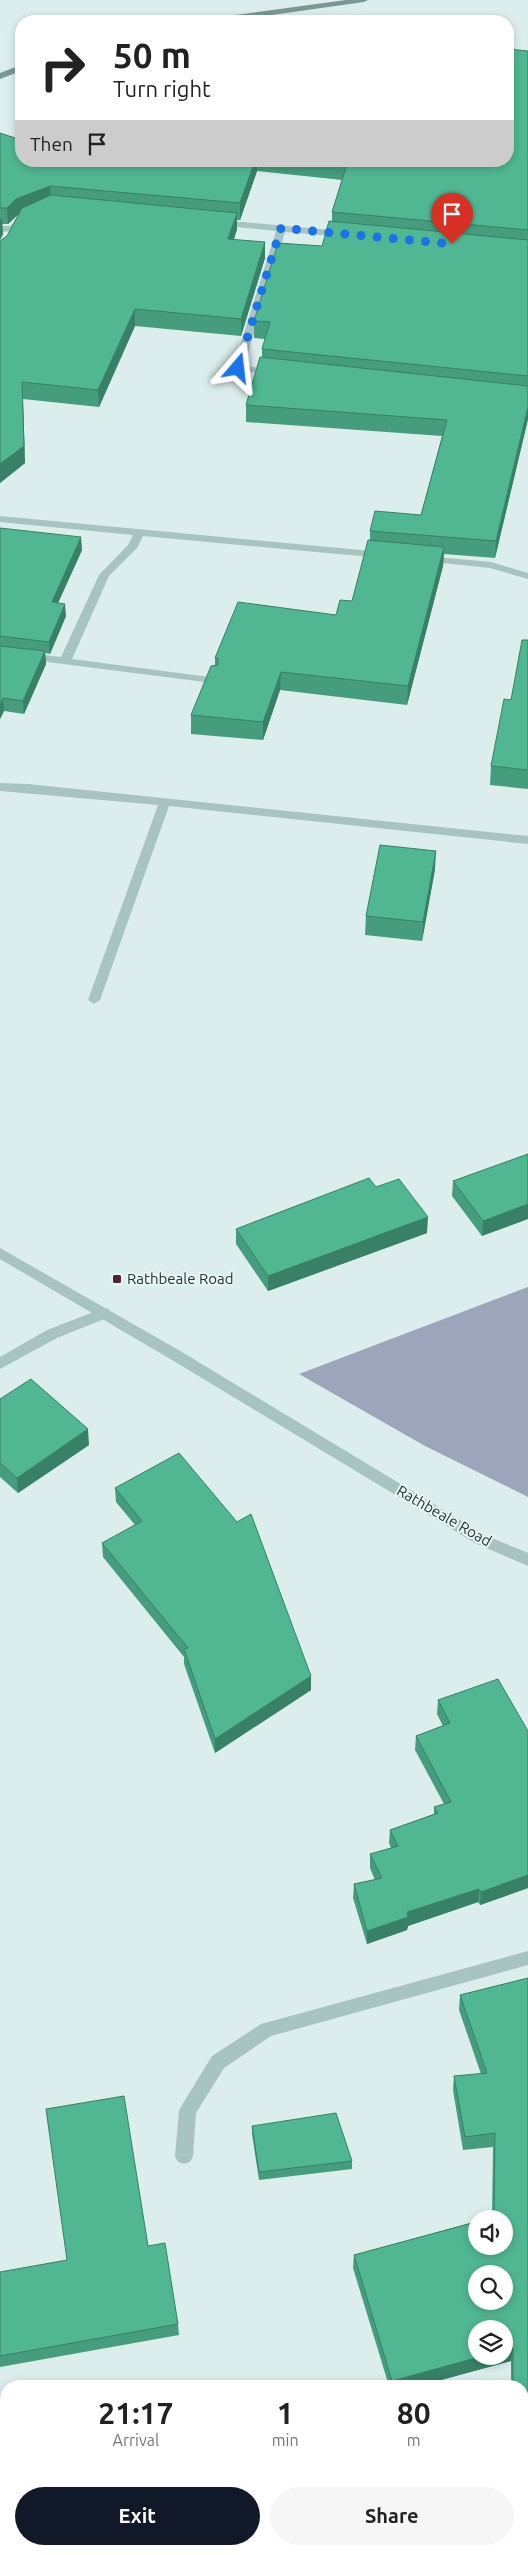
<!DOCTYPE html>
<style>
body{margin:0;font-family:Ubuntu,sans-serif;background:#f6f6f6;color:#222;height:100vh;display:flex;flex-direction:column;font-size:19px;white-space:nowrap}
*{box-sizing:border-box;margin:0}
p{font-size:16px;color:#767676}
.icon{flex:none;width:28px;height:28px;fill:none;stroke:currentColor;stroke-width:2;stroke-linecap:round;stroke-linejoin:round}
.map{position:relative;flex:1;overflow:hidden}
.side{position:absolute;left:0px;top:2380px;width:529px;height:175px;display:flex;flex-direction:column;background:#fff;border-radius:20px 20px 0 0;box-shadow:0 2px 8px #0003}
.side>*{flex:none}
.top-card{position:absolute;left:15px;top:15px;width:499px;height:152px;border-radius:20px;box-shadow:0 2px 8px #0003;background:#fff;color:#222;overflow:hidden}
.controls{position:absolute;left:468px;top:2210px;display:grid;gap:10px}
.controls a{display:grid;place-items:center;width:45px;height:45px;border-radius:50%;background:#fff;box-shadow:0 2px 8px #0003;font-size:25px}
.pin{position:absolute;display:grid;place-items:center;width:42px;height:42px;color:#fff;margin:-51px -21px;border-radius:50% 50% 50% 0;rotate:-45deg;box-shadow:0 0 5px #0007}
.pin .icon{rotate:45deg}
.me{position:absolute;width:55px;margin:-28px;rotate:17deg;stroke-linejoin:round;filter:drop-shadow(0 0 4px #0008)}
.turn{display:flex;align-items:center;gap:18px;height:105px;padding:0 15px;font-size:22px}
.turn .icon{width:65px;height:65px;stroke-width:2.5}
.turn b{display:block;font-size:35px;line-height:42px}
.then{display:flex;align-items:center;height:48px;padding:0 15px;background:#0003;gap:10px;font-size:19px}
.eta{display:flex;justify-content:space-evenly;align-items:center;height:85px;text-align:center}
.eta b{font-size:30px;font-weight:600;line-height:35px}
.cta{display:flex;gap:10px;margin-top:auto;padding:10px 15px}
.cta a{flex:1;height:58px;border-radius:30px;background:#111827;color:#fff;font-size:20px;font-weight:600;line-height:58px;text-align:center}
.cta a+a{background:#f6f6f6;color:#222}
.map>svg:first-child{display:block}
.green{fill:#9da5bb}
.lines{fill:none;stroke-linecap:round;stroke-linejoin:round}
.service{fill:#a8c4c0;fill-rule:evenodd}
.tertiary{fill:#a8c4c0;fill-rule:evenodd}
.secondary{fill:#7a9891;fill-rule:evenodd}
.wall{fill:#459d7e}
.shaded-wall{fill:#388066}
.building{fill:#50b792;stroke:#388066;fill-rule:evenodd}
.route{stroke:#1a73e8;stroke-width:9;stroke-dasharray:0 16.2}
.poi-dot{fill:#4f223a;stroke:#e6f6f5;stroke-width:2}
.labels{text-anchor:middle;stroke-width:4;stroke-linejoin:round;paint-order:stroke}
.poi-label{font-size:15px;fill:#27322f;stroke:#e6f6f5;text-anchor:start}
.street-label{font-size:15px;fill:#27322f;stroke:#e6f6f5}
</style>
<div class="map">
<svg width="528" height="2555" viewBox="0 0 528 2555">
<rect width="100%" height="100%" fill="#dbeeed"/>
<polygon class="green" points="528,1287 528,1497 425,1446 299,1374"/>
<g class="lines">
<g class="service">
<polygon points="21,216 29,218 15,231 0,232 0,226 10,226"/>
<polygon points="220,220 343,231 348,234 343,237 285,232 244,366 277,370 277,374 238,371 233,368 276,231 217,225 217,221"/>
<polygon points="0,516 382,552 387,555 382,558 143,536 137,548 109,576 72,659 217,678 217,682 213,683 0,656 0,650 61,657 99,575 128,545 133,535 0,522"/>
<polygon points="426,556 491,562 528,573 528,579 490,568 422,561 421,559"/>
<polygon points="0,783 28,784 528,836 528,844 169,806 100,1000 94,1004 88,1000 158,805 0,791"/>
<polygon points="104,1308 109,1309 111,1313 109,1317 57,1338 0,1369 0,1357 47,1330"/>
<polygon points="528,1951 528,1965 271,2036 224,2068 196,2113 193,2156 190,2162 184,2164 178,2162 175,2156 179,2111 182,2105 212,2056 261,2024"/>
</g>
<polygon class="tertiary" points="0,1248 182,1352 485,1535 528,1553 528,1566 475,1543 172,1360 0,1259"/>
<g class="secondary">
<polygon points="346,0 368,0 364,2 229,21 209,21 213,18"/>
<polygon points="21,65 21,71 0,79 0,73"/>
</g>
</g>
<g class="wall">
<polygon points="528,51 528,419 495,558 444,554 443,566 407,705 280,690 263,740 191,734 191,715 215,666 215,658 336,615 352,601 370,541 370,531 421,515 442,436 246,422 246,405 262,358 262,349 265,339 254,338 254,321 322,246 332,222 332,212 342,180 257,171 240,220 237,220 237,229 234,239 265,258 241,336 135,326 99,407 23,399 25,463 0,483 0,241 7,236 18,215 8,224 2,224 3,234 0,240 0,133 21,161 508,161"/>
<polygon points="0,528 82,550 58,603 66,616 50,654 45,653 46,664 24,714 4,711 0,719"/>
<polygon points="528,640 528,789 490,785 491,766"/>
<polygon points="435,869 422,941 365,935 366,916"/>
<polygon points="528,1154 482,1236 452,1196 453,1181"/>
<polygon points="376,1187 427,1233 268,1291 236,1244 236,1229"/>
<polygon points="0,1399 89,1445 18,1493 0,1477"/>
<polygon points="115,1488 311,1690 215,1753 184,1664 184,1657 103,1557 102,1543 135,1525 116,1502"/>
<polygon points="438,1700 528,1731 528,1888 480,1905 478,1902 408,1926 407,1930 367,1944 353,1898 354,1884 375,1880 370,1868 370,1854 391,1848 389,1843 390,1830 434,1814 434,1807 444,1804 415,1750 416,1736 443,1726 437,1714"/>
<polygon points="528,1978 528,2555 507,2555 506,2549 522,2549 522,2386 511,2386 511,2361 419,2386 389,2386 353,2268 354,2255 492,2217 493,2147 463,2150 453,2090 454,2076 481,2074 459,2010 460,1995"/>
<polygon points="252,2126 352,2161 352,2169 259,2180 252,2134"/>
<polygon points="148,2246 178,2324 179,2335 0,2367 0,2272"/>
</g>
<g class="shaded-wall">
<polygon points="255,161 257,161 257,171 240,220 240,203"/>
<polygon points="50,186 51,202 17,215 8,224 7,208 16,199"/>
<polygon points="237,213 237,229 229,255 228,239"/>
<polygon points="2,217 3,234 0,240 0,221"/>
<polygon points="265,242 265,258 241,336 241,319"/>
<polygon points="135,309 135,326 99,407 98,390"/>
<polygon points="22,382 25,463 0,483 0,464"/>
<polygon points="528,407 528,419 495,558 496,541"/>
<polygon points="81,537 82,550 53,614 52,602"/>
<polygon points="444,547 443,566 407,705 408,686"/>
<polygon points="65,604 66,616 50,654 49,642"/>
<polygon points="45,651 46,664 24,714 23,701"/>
<polygon points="281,672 280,690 263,740 263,722"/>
<polygon points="3,698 4,711 0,719 0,705"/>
<polygon points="436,851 435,869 422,941 423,922"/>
<polygon points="528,1204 528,1219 482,1236 483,1221"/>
<polygon points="428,1217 427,1233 268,1291 268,1276"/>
<polygon points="88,1429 89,1445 18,1493 17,1478"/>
<polygon points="311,1676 311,1690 215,1753 215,1739"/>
<polygon points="528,1875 528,1888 480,1905 481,1892"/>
<polygon points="479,1889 478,1902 408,1926 407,1930 367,1944 367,1931 407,1912"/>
<polygon points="513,2348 511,2361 419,2386 392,2386 392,2381 483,2356 504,2356 504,2350"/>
</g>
<g class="building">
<polygon points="508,49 528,51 528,230 332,212 347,164 320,161 508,161"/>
<polygon points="0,133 21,140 21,161 255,161 240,203 50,186 16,199 7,208 0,208"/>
<polygon points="51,195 237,213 228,239 265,242 241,319 135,309 98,390 22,382 24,446 0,464 0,241 7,236 22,208"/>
<polygon points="329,221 528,240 528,376 262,349 270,322 254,321 278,243 322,246"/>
<polygon points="260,357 528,386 528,407 496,541 370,531 375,511 421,515 447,420 246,405"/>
<polygon points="0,528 81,537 52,602 65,604 49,642 0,636"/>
<polygon points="368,540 444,547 408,686 281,672 263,722 191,715 211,666 218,665 218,658 215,658 238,602 336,615 340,600 352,601"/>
<polygon points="522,640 528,640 528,770 491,766 504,699 511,700"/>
<polygon points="0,646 45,651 23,701 3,698 0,705"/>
<polygon points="380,845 436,851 423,922 366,916"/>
<polygon points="528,1154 528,1204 483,1221 453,1181"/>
<polygon points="369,1178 376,1187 399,1179 428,1217 268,1276 236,1229"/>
<polygon points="31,1379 88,1429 17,1478 0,1463 0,1399"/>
<polygon points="179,1453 237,1522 251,1514 311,1676 215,1739 184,1649 188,1648 102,1543 142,1521 115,1488"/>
<polygon points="498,1679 528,1731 528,1875 481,1892 479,1889 407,1912 408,1917 367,1931 354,1884 382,1878 370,1854 398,1846 390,1830 438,1813 434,1807 451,1802 416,1736 450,1723 438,1700"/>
<path d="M528,1978V2555H509V2549H522V2386H513V2348L504,2350V2329H476V2356H483L392,2381L354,2255L476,2222V2246H504V2219H487L494,2217L495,2133L465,2137L454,2076L487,2073L460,1995ZM476,2274H504V2301H476Z"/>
<polygon points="124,2096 148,2246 165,2243 178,2324 0,2356 0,2272 67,2260 46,2109"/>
<polygon points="336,2113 352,2161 259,2172 252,2126"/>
</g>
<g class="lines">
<polyline class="route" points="238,368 281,228 452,244"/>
</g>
<rect class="poi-dot" x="112" y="1274" width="10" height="10" rx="2.5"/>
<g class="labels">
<g class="poi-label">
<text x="127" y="1284">Rathbeale Road</text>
</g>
<g class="street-label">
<text transform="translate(444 1516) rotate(30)" y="5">Rathbeale Road</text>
</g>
</g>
</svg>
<div class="controls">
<a><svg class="icon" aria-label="sound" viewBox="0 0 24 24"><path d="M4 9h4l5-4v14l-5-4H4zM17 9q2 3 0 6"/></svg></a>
<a><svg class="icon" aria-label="search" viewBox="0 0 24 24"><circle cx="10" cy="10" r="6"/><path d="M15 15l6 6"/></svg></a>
<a><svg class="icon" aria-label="layers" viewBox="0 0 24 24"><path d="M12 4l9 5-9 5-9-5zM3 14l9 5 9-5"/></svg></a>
</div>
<div class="pin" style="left:452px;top:244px;background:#d93025"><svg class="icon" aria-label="arrive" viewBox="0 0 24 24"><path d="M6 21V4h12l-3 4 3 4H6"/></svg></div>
<svg class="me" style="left:238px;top:368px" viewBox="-20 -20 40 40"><path d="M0-17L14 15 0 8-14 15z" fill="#1a73e8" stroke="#fff" stroke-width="4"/></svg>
<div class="top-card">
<div class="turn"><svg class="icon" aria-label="right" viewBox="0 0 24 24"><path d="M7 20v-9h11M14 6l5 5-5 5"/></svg><div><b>50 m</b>Turn right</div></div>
<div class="then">Then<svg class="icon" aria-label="arrive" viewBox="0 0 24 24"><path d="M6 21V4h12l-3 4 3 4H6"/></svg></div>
</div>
<section class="side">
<div class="eta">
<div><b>21:17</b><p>Arrival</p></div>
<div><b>1</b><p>min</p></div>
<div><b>80</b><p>m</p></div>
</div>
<div class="cta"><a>Exit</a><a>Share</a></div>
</section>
</div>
